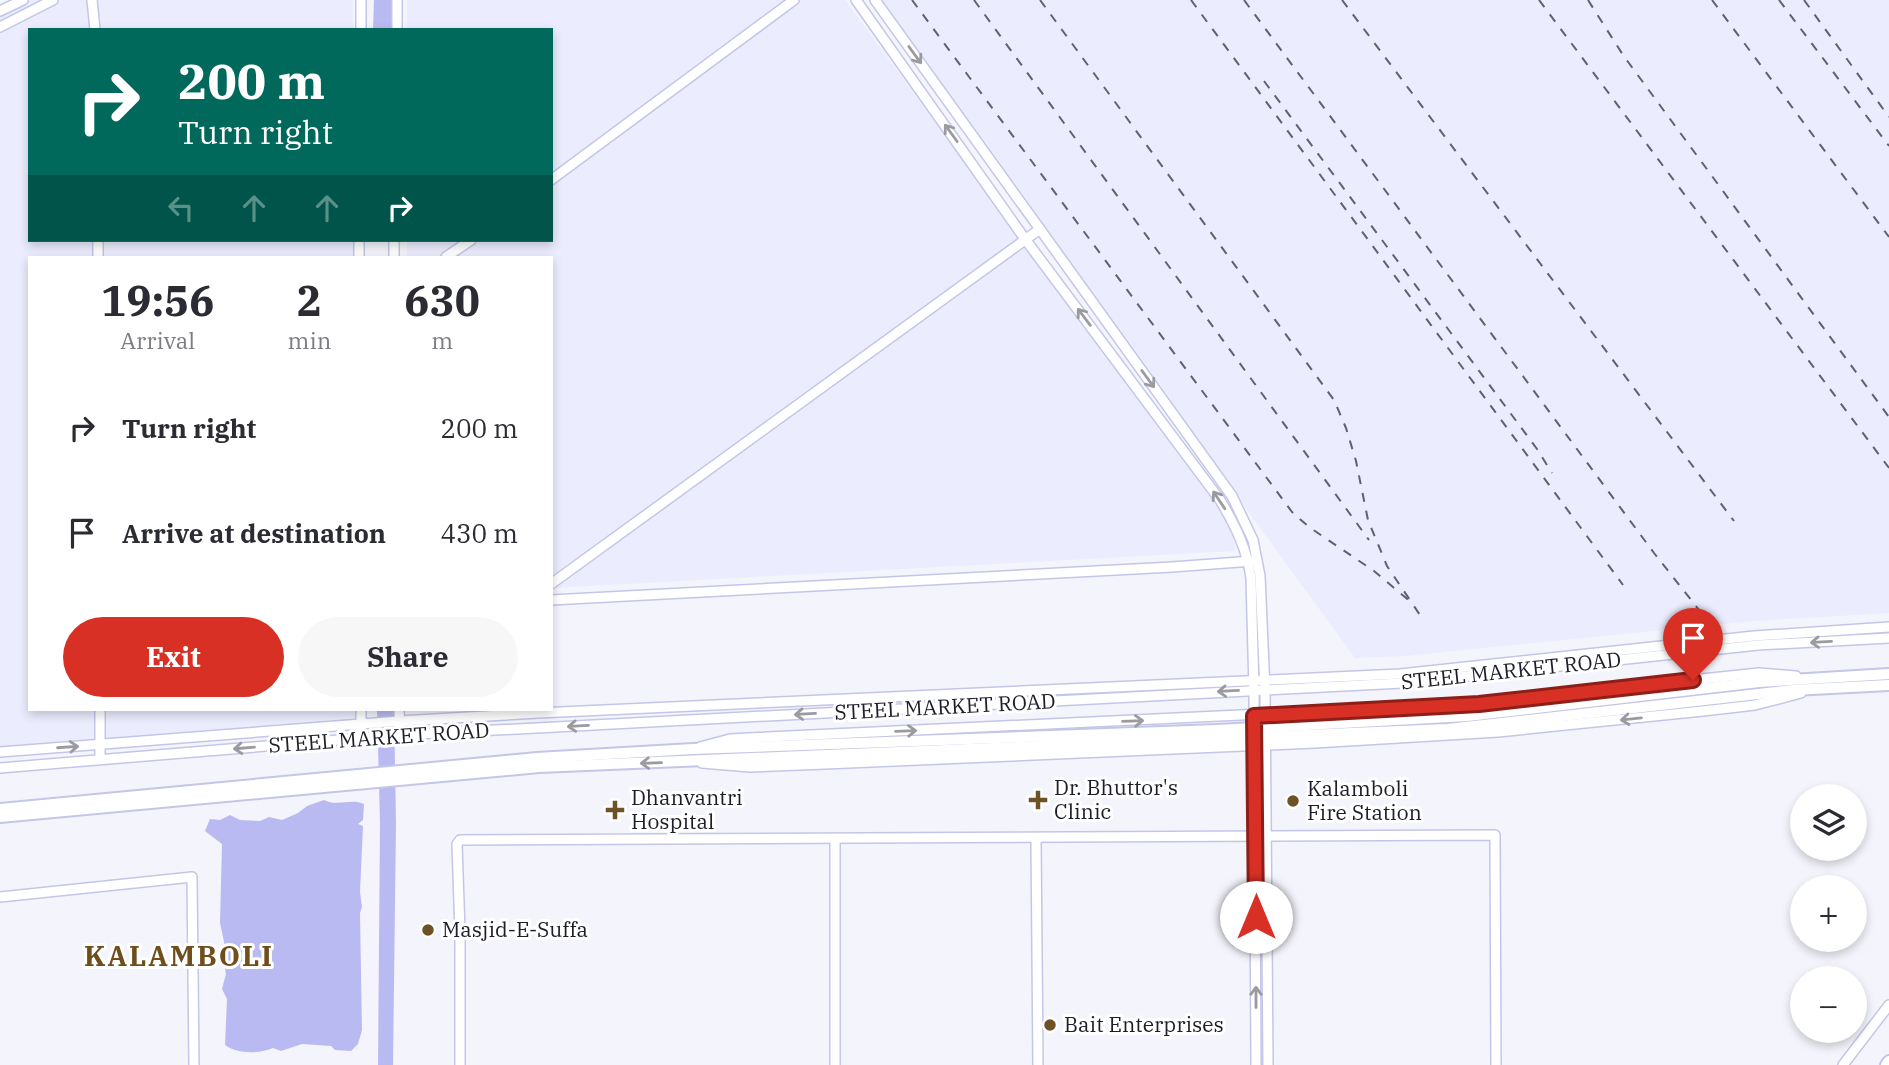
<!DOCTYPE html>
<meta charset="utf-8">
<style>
body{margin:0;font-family:"IBM Plex Serif",serif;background:#f7f7f7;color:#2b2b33;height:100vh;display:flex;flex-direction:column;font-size:26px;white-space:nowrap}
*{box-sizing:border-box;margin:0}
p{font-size:23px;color:#7c7c81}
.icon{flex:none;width:38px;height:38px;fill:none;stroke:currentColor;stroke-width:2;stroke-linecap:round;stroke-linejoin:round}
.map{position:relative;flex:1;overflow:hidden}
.details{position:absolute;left:28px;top:256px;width:525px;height:455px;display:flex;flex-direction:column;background:#fff;border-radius:0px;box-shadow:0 4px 10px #0003}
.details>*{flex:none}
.guide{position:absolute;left:28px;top:28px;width:525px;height:214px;border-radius:0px;box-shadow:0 4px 10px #0003;background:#00695c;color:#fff;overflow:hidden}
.tools{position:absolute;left:1790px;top:784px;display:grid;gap:14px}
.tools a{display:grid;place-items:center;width:77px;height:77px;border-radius:50%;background:#fff;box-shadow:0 4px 10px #0003;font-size:35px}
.pin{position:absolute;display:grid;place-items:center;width:60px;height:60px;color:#fff;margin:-72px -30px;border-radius:50% 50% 50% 0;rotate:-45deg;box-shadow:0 0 7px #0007}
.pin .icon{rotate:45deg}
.me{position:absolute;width:77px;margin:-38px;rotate:0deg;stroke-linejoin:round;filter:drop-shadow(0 0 5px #0008)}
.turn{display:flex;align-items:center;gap:24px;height:147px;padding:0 35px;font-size:32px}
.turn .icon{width:91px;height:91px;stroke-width:2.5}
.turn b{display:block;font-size:49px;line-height:60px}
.lanes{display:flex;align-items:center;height:66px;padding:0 35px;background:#0003;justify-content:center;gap:35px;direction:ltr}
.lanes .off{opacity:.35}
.eta{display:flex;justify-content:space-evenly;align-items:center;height:119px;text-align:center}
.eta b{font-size:42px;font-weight:800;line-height:49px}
.button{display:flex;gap:14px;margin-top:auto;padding:14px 35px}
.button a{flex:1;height:80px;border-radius:42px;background:#d93025;color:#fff;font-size:28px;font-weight:800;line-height:80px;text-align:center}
.button a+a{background:#f7f7f7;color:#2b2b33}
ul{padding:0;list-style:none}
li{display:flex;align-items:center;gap:21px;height:105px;padding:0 35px}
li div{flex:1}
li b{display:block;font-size:26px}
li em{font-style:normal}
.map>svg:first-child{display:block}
.built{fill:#ebecfd}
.water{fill:#babaf2}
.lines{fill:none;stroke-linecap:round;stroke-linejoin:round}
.secondary-casing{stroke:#c4c6e8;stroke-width:12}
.highway-casing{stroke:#c4c6e8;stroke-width:14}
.secondary{stroke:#fff;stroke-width:9}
.highway{stroke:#fff;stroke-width:10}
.rail{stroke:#61616c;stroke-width:2;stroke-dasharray:9 9;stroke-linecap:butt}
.oneway{stroke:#9a9aa0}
.route-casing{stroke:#8d1f18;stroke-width:18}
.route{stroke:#d93025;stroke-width:12}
.poi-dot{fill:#6f5126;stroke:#fff;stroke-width:2.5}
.labels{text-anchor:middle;stroke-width:6;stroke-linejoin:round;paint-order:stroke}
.street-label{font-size:21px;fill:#1e1e2b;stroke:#fff}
.poi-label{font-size:21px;fill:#1e1e2b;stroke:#fff;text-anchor:start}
.district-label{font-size:28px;font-weight:bold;letter-spacing:2px;fill:#704e1c;stroke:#fff}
</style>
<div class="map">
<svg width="1889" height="1065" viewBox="0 0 1889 1065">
<rect width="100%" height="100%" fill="#f4f4fc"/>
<g class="built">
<polygon points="30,0 353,0 353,30 30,30 30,240 353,240 353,257 30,257 30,709 355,709 355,718 0,749 0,15"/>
<polygon points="407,0 845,0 1224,515 1234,536 1235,551 551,588 551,257 407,257 407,240 551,240 551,30 407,30"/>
<polygon points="875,0 1889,0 1889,613 1753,621 1405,656 1355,658"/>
</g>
<g class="water">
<polygon points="374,0 392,0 391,30 373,30"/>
<polygon points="377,709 394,709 396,823 393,1065 378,1065 380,823"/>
<path d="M324,800C337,807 351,798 364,804L363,820L358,824L363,826L360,892L362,907L360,913L362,1030L358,1044L351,1051L335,1050L331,1046L302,1044L281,1051L273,1048C259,1054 237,1054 225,1045L227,999L222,989L226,974L224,962L226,951L220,923L222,844L205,831L210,819L220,820L230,815L240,820L260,821L269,817L282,820L298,813L307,806Z"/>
</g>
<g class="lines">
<defs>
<g id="secondary">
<polyline points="92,0 95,30"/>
<polyline points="361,0 361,30"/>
<path d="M856,0L1025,239L1220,500C1235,525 1247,549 1251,578L1254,690L1256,1065"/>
<polyline points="875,0 1232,496 1253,540 1260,576 1265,690 1268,1065"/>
<polyline points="0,11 23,0"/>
<polyline points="0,27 53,0"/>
<polyline points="397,30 397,0"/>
<polyline points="551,180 794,0"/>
<polyline points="98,240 98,257"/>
<polyline points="359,257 359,240"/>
<polyline points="394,257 394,240"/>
<polyline points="446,257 471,240"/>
<polyline points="551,584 1040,229"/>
<polyline points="551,600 1172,567 1253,561"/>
<polyline points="100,709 100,759"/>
<polyline points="361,709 361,738"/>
<polyline points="399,709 400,735"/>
<polyline points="700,747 730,739 748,738 1453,705 1759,673 1796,676"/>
<polyline points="0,752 400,721 538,713 1400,674 1754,636 1889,627"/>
<polyline points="702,763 750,767 825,764 1315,743 1498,732 1703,711 1755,705 1801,693"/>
<polyline points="0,768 400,735 1402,683 1758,645 1889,638"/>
<polyline points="1036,839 1038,1065"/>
<polyline points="0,897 192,877 194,1065"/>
<polyline points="460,1065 460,932 457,844 460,840 1495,835 1496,1065"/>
<polyline points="835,1065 835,839"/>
<polyline points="1843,1065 1889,1005"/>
</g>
<g id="highway">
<polyline points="0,809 537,758 693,749 1217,730 1467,716 1759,682 1889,674"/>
<polyline points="0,817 539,767 1448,729 1793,690 1889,685"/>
<polyline points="1886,1065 1889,1061"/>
</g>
</defs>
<use href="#secondary" class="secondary-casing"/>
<use href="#highway" class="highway-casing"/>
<use href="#secondary" class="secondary"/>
<use href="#highway" class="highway"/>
<g class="rail">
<polyline points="912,0 1292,512 1309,527 1374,571 1412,603"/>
<polyline points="974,0 1369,540"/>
<polyline points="1040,0 1334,400 1346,428 1356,461 1368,520 1387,566 1422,618"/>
<polyline points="1191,0 1623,585"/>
<polyline points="1244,0 1654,553 1703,615"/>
<polyline points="1342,0 1734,521"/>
<polyline points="1539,0 1889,468"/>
<polyline points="1588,0 1623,55 1889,417"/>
<polyline points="1712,0 1889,237"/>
<polyline points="1779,0 1889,146"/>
<polyline points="1804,0 1889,117"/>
<polyline points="1264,81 1537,449 1552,473"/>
</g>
</g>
<defs><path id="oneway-shaft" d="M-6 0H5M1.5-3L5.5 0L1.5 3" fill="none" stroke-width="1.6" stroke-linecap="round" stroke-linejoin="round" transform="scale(1.75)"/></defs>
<g class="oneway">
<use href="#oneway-shaft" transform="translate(915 55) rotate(54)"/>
<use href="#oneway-shaft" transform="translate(951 133) rotate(-126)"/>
<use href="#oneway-shaft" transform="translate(1084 317) rotate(-127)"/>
<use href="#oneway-shaft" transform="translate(1148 379) rotate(54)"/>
<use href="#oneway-shaft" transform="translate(1219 500) rotate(-124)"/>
<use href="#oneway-shaft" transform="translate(1821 642) rotate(177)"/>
<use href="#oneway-shaft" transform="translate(1228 691) rotate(177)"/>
<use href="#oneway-shaft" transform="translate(805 714) rotate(177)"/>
<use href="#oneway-shaft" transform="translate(1631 719) rotate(174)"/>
<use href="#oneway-shaft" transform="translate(1133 721) rotate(-2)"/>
<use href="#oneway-shaft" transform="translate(578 726) rotate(177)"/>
<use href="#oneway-shaft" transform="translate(906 731) rotate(-2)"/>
<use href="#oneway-shaft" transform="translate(68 747) rotate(-4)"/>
<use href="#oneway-shaft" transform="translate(244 748) rotate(175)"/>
<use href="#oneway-shaft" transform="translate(651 763) rotate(178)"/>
<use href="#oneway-shaft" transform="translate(1256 997) rotate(-90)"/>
</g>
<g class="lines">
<defs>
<polyline id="route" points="1256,917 1254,716 1479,704 1693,680"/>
</defs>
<use href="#route" class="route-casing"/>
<use href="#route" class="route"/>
</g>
<g class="poi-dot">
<path d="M1034.5 789.5h7v7h7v7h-7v7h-7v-7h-7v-7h7z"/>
<circle cx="1293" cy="801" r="7"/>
<path d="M611.5 799.5h7v7h7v7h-7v7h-7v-7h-7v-7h7z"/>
<circle cx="428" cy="930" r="7"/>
<circle cx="1050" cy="1025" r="7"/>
</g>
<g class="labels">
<g class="street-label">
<text transform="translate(1511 671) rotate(-6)" y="7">STEEL MARKET ROAD</text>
<text transform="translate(945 707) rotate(-3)" y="7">STEEL MARKET ROAD</text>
<text transform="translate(379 738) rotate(-4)" y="7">STEEL MARKET ROAD</text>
</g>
<g class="poi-label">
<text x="1054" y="795">Dr. Bhuttor's<tspan x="1054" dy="24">Clinic</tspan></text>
<text x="1307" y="796">Kalamboli<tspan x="1307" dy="24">Fire Station</tspan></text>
<text x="631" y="805">Dhanvantri<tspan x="631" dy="24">Hospital</tspan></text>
<text x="442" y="937">Masjid-E-Suffa</text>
<text x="1064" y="1032">Bait Enterprises</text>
</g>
<g class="district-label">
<text x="179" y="966">KALAMBOLI</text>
</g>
</g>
</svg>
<div class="tools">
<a><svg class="icon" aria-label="layers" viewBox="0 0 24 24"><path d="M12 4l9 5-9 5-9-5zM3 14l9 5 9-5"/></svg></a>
<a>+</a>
<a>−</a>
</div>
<div class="pin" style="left:1693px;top:680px;background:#d93025"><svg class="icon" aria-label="arrive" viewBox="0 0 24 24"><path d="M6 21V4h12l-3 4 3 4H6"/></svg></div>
<svg class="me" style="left:1256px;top:917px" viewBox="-20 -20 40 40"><circle r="19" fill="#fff"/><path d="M0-13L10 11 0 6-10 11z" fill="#d93025"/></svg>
<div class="guide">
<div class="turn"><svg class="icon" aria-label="right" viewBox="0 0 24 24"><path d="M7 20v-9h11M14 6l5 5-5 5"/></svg><div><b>200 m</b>Turn right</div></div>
<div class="lanes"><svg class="icon off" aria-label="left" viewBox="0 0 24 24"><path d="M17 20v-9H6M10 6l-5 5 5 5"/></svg><svg class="icon off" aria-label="ahead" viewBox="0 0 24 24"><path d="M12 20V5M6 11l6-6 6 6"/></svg><svg class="icon off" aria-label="ahead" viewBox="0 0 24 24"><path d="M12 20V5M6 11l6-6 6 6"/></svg><svg class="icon" aria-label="right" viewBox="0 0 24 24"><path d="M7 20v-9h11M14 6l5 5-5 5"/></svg></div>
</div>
<section class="details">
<div class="eta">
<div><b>19:56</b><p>Arrival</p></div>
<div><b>2</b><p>min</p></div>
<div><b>630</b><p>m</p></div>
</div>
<ul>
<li><svg class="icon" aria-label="right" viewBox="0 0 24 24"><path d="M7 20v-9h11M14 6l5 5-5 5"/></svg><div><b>Turn right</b></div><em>200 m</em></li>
<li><svg class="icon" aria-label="arrive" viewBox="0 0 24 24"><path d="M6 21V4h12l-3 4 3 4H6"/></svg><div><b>Arrive at destination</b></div><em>430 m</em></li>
</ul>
<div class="button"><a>Exit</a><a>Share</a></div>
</section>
</div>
